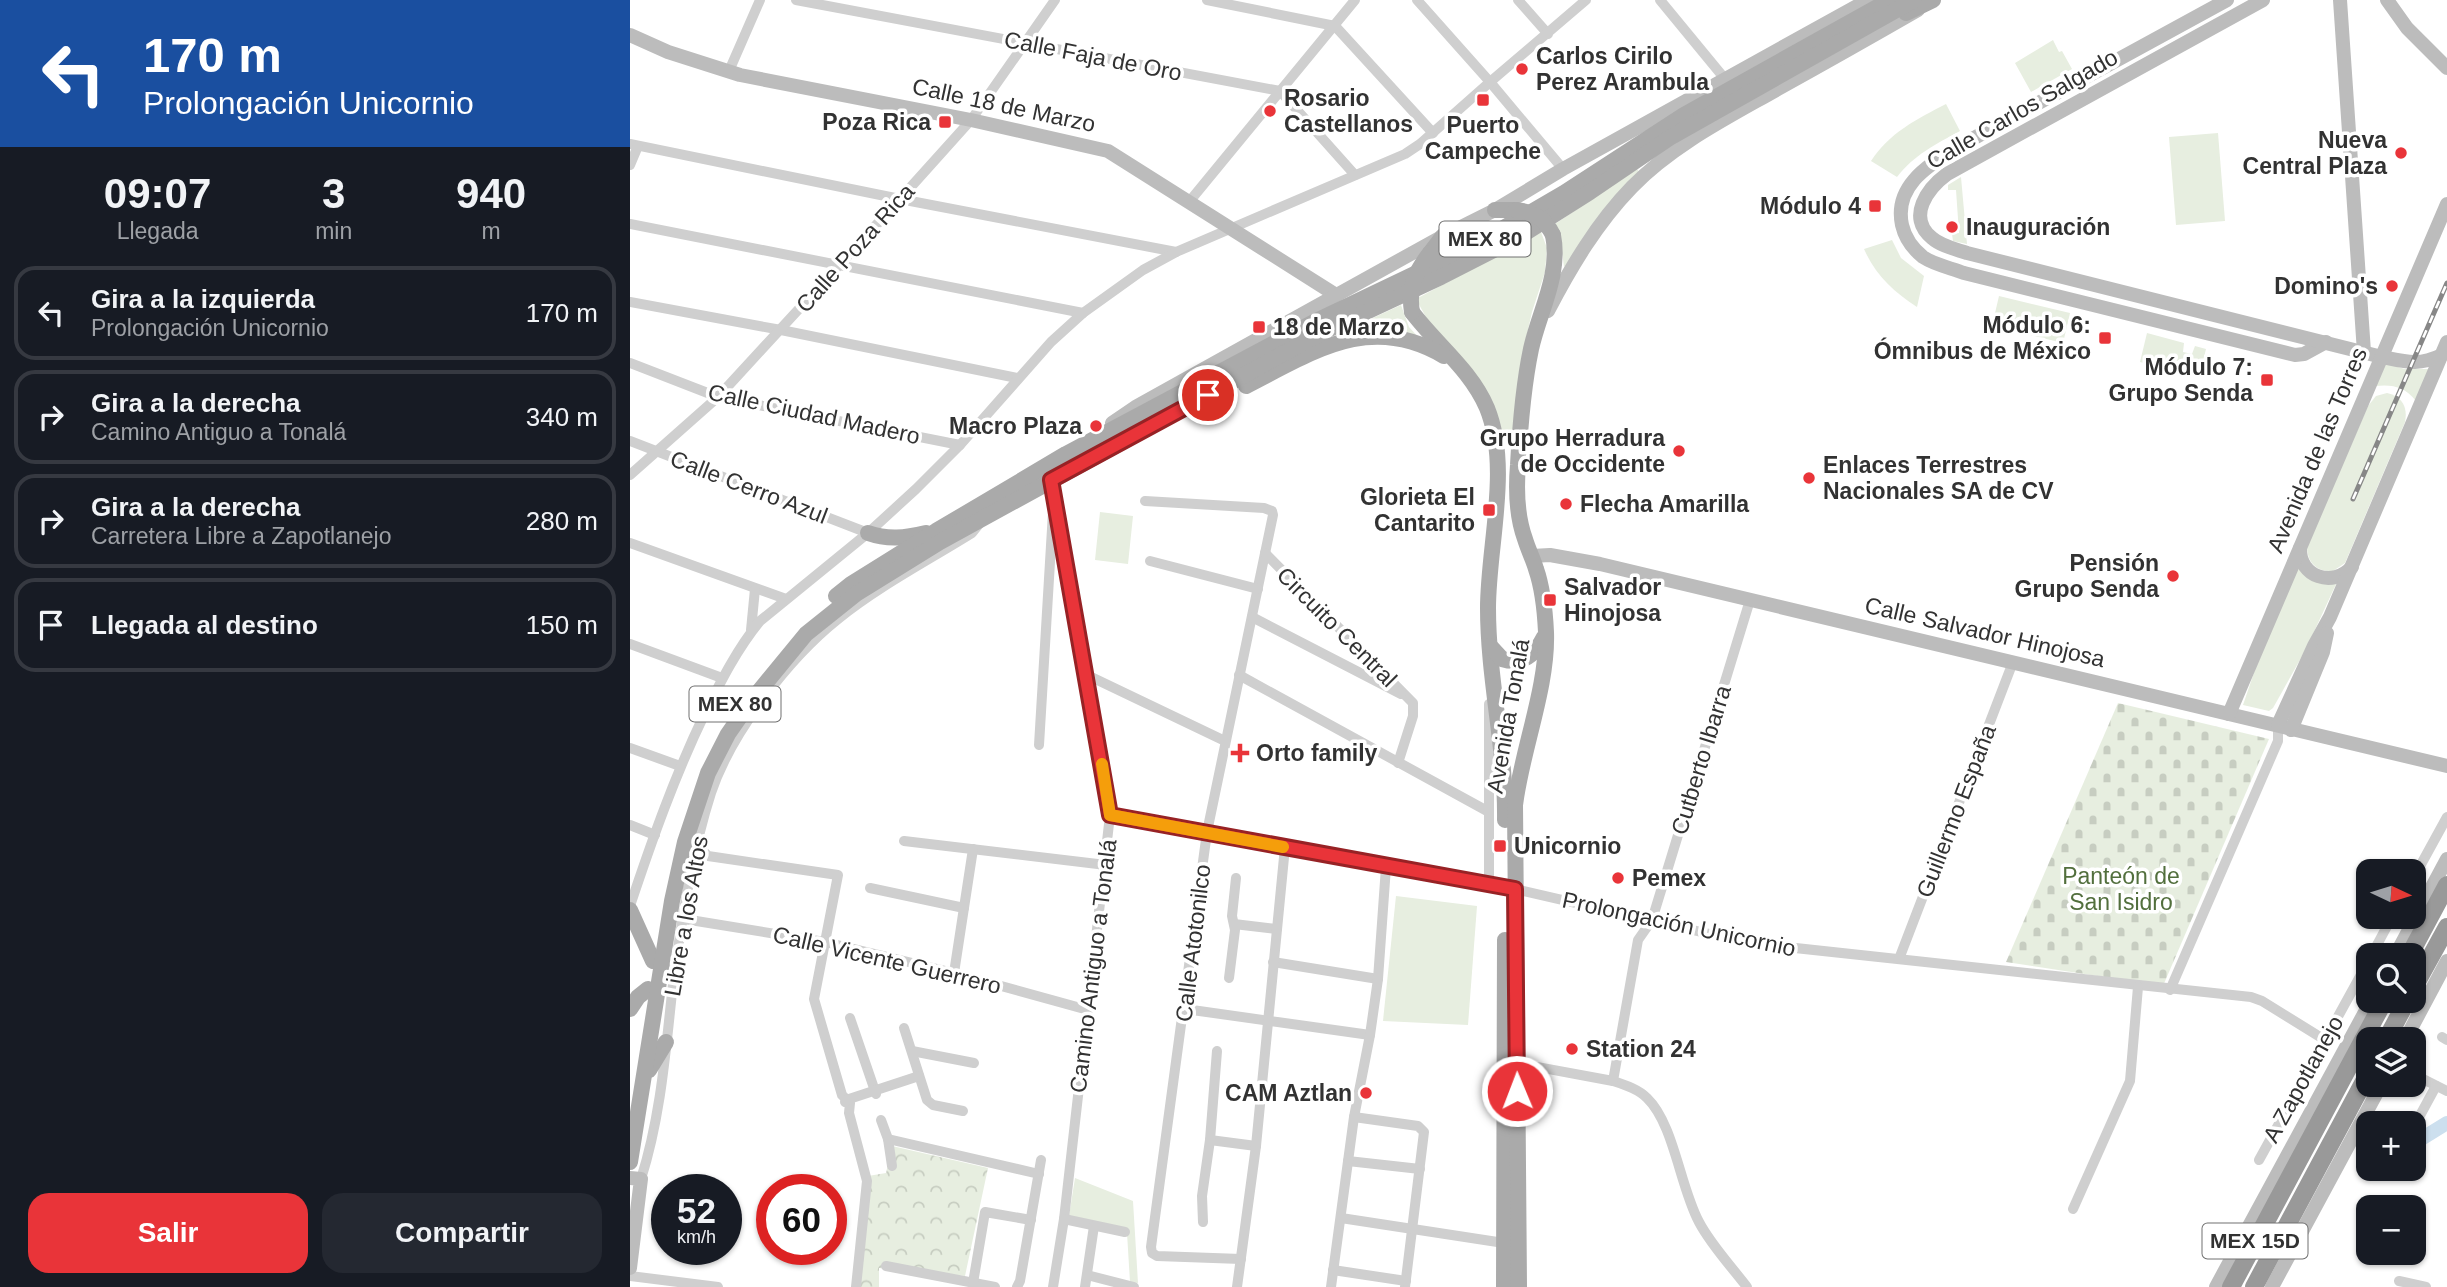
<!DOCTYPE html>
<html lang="es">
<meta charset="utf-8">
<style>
body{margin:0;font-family:Helvetica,sans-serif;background:#242831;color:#f1f3f6;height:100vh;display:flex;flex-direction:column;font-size:26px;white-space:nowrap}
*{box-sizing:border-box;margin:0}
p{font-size:23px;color:#9ea1a6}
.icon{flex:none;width:38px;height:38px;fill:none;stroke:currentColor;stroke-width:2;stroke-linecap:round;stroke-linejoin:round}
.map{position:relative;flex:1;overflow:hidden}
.drawer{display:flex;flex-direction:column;background:#171b24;width:630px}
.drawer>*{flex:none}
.hud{background:#1a4fa0;color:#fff;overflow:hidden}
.needle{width:46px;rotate:94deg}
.buttons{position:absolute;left:1726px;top:859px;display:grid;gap:14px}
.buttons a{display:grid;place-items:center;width:70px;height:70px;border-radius:14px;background:#171b24;box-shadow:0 2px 5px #0004;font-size:35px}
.speed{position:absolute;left:21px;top:1174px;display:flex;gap:14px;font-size:35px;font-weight:700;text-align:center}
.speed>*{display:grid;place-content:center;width:91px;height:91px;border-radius:50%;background:#171b24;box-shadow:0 2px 5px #0004;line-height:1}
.speed small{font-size:18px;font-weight:400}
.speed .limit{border:10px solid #d22;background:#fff;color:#111}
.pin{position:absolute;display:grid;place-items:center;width:60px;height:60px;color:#fff;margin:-30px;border:4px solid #fff;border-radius:50%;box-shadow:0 2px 7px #0007}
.me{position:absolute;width:77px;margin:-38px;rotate:359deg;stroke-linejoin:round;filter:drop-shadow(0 0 5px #0008)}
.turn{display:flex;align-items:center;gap:24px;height:147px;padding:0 28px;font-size:32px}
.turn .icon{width:91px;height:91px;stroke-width:2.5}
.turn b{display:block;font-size:49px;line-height:60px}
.eta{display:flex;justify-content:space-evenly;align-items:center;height:119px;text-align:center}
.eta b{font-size:42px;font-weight:800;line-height:49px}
.primary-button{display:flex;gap:14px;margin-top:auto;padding:14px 28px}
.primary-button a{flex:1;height:80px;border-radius:21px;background:#e93439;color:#fff;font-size:28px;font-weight:800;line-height:80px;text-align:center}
.primary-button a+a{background:#242831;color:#f1f3f6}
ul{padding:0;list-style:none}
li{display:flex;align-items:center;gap:21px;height:94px;margin:0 14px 10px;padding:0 14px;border:4px solid #363941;border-radius:21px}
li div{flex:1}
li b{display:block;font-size:26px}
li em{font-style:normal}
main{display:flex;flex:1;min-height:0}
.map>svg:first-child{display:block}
.green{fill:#e7eee0}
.forest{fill:url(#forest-crowns)}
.cemetery{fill:url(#cemetery-stones)}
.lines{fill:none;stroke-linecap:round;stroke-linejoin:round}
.river{stroke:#ccdfee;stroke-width:14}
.street{stroke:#cfcfcf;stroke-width:10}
.secondary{stroke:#bcbcbc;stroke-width:14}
.primary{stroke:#aaa;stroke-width:16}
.highway{stroke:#999;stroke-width:18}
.rail-casing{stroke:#878787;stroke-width:5}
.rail{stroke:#fff;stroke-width:2.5;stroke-dasharray:8;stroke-linecap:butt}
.primary-bridge{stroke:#aaa;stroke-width:16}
.route-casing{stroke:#972225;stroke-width:18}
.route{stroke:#e93439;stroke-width:12}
.slow{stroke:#f59e0b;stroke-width:12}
.poi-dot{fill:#e93439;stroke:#fff;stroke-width:2.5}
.labels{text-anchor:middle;stroke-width:7;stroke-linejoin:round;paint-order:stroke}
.shield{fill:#fff;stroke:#707070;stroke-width:2}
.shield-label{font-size:21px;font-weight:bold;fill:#323232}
.street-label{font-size:23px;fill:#323232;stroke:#fff}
.poi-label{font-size:23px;font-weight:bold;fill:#323232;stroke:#fff;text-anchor:start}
.park-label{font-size:23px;fill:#526f3d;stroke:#fff}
</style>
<main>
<section class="drawer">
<div class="hud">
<div class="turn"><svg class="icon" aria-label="left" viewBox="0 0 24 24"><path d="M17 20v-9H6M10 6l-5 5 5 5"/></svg><div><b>170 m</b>Prolongación Unicornio</div></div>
</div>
<div class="eta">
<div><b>09:07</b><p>Llegada</p></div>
<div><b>3</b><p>min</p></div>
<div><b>940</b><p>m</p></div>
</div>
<ul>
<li><svg class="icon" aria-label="left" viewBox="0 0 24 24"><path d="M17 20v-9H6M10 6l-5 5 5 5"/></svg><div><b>Gira a la izquierda</b><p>Prolongación Unicornio</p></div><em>170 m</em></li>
<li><svg class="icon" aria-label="right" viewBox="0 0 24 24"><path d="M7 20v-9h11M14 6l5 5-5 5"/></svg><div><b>Gira a la derecha</b><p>Camino Antiguo a Tonalá</p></div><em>340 m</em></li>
<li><svg class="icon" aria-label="right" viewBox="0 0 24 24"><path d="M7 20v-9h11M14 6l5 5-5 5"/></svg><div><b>Gira a la derecha</b><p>Carretera Libre a Zapotlanejo</p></div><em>280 m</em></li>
<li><svg class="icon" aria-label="arrive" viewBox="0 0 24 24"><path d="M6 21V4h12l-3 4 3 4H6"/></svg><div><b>Llegada al destino</b></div><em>150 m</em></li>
</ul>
<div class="primary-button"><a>Salir</a><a>Compartir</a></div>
</section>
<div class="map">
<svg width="1817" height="1287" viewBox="0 0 1817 1287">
<defs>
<pattern id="forest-crowns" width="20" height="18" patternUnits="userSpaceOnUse" patternTransform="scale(1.75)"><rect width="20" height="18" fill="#e7eee0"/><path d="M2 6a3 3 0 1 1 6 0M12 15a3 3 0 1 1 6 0" fill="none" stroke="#c7cdc1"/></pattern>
<pattern id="cemetery-stones" width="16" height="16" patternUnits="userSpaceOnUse" patternTransform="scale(1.75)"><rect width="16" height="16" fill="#e7eee0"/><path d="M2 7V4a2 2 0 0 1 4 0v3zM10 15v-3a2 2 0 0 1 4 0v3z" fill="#c7cdc1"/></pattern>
</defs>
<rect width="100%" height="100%" fill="#fff"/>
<g class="green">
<polygon points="1423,40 1429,52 1432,51 1442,69 1401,92 1385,63"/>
<path d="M1316,104L1330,131C1306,144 1284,155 1267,177L1241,161C1259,133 1287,119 1316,104Z"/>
<polygon points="1588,133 1595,221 1546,225 1539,137"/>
<polygon points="1007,169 1010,173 934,267 930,235 925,224"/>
<polygon points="1331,177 1337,244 1323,241 1322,234 1329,233 1326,190 1318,190 1318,185"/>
<polygon points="911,232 917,248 915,272 902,312 892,356 882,438 872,443 843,371 797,319 786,299"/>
<path d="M1262,240L1271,258L1294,276L1287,307C1263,291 1246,276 1234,249Z"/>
<polygon points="1369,296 1440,313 1433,343 1362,326"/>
<polygon points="771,305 779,327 790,339 707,338 706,335"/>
<polygon points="1517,333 1554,343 1553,352 1562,354 1565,346 1576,349 1569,378 1510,362"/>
<path d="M1754,363L1775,369H1799L1786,401C1775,387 1763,384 1745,386Z"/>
<path d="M1757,393C1772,396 1778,407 1775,422L1715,563L1703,571C1687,572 1677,563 1677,546L1738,406L1746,396Z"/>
<polygon points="470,512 503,516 498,564 465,560"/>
<polygon points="1669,565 1707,582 1676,649 1643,708 1639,711 1613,705 1630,655"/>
<polygon points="766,896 847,906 838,1025 753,1021"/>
<polygon points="445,1178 503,1201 508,1283 500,1282 497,1233 439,1216"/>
</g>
<polygon class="forest" points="262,1146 358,1168 335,1276 249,1268 249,1287 229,1287 238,1176 256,1173"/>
<polygon class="cemetery" points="1488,703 1639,739 1533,986 1376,962"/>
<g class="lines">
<polyline class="river" points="1783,1144 1817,1123"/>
<g class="street">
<polyline points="166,0 650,91 725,175"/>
<polyline points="577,0 705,26 803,133"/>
<polyline points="787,0 860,82 933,169"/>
<polyline points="888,0 918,34"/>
<polyline points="1030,0 1095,79"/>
<polyline points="99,71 130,0"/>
<polyline points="0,144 270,199 546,252"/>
<polyline points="0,165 8,146"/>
<polyline points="559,202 725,0"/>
<polyline points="0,224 453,313"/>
<polyline points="0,302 151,330 387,378"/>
<polyline points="0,363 88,397 330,445"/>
<polyline points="0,441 238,533"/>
<polyline points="0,475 88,397 270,199 341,120 425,0"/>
<polyline points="421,480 480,815 434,1219 423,1287"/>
<polyline points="515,501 634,508 642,511 643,515 577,832 521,1247 522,1253 527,1256 611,1259"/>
<polyline points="0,543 156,599"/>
<polyline points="635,553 783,703 783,716 768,763"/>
<polyline points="520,561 628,589"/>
<polyline points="622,617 771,694"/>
<polyline points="121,630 125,589"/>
<polyline points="0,644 92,678"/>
<polyline points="457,675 595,741"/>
<polyline points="609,675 859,812"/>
<polyline points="409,745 423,512"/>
<polyline points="0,748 50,766"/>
<polyline points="480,815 885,889 1119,943 1621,997 1632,1001 1695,1040"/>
<polyline points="0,825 25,835"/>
<polyline points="68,839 72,850 78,856 208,875 184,999 212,1095 220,1103 219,1113 237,1181 226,1287"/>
<polyline points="274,841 476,865"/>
<polyline points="1783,879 1817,817"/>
<polyline points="859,885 859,704"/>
<polyline points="240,888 334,908"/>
<path d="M0,906C22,840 45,775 75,713C91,681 107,649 130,621L238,533L286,489L330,445L421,342L453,313L513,270L546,252L775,154L790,144L860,82L956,0"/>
<polyline points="54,919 195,942 324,973 458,1010"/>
<polyline points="604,924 647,929"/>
<polyline points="1741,956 1762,917"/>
<polyline points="1269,959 1383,662"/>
<polyline points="643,962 748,979"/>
<polyline points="324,973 343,849"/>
<polyline points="599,978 605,930 602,916 606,878"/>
<polyline points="1540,990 1648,741 1648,725"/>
<polyline points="555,1009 740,1035"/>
<polyline points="220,1018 246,1094"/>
<polyline points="274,1028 297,1100 303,1105 333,1111"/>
<polyline points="1812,1037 1817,1040"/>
<polyline points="282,1051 344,1063"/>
<path d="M886,1063L983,1081C995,1085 1008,1089 1017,1098C1044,1124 1050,1187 1069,1222C1081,1245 1101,1266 1117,1287"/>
<polyline points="1787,1076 1817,1091"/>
<polyline points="983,1081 1008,940 1022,920 1120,600"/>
<polyline points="215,1102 216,1100 289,1076"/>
<polyline points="724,1117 788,1126 794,1132 775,1287"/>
<polyline points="251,1120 258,1139 262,1166"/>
<polyline points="1787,1121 1806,1086"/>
<polyline points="258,1139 409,1174"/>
<polyline points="580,1140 626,1146"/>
<polyline points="1629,1160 1738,962"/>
<polyline points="718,1161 790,1169"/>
<path d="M11,1179C32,1113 36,1044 44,975C53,914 62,852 81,793C101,733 159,658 208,619C249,586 297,561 342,533L350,523"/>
<polyline points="1443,1209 1500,1081 1508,987"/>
<polyline points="711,1218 874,1243"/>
<polyline points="434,1219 495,1232"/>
<polyline points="573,1222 572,1196 580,1140 587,1051"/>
<polyline points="256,1266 365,1287"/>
<polyline points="703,1270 776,1281"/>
<polyline points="457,1275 504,1287"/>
<polyline points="0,1276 88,1287"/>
<polyline points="1769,1281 1796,1287"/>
<polyline points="343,1283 355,1212 401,1220"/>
<polyline points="387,1287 390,1281 411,1160"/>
<polyline points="455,1287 464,1226"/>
<polyline points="607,1287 626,1146 655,847"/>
<polyline points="701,1287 724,1117 740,1035 748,979 756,867"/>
</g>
<g class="secondary">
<path d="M1597,0L1324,149C1296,167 1264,187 1272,225C1275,238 1283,249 1293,257C1305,265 1321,268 1334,273L1665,355L1674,354L1696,342"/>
<path d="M1633,0L1317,174C1298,188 1276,217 1302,238C1311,246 1325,249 1337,253L1752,357C1777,362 1788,366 1812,355"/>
<polyline points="1710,0 1734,352"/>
<polyline points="1757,0 1777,28 1817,68"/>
<polyline points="0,35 38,52 110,75 341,120 478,151 706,295"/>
<path d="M918,311C941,267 967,223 1002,187C1043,145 1097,118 1148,89C1195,63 1241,37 1288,10"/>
<polyline points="482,423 507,406 813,236 865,210 933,169 1238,0"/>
<path d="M1670,548C1669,577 1703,588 1722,567"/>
<polyline points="902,556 920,555 970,564 1817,766"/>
<polyline points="1599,714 1817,204"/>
<polyline points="1648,725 1684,646 1700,617 1817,342"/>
<polyline points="1661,730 1693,652 1697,633"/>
<polyline points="1765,956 1817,859"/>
<polyline points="1775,1040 1817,961"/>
<polyline points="0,1178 11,1179 0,1268"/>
<polyline points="1586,1287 1741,1001"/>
<polyline points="1642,1287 1751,1085"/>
</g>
<g class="primary">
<polyline points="1276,13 1303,0"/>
<polyline points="865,210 886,210"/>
<polyline points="800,253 813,236"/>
<path d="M782,312C806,344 841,370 857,408C881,467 858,546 858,608C858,679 876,749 875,820"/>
<path d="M616,386C683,352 740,312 814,356"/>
<path d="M238,533C258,540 275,538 296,533"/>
<polyline points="206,596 221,584 306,531 436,454 684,322 839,248 934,193 1054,115 1260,0"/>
<path d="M860,646L872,659C892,665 905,655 914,637"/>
<polyline points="0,910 23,961"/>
<polyline points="0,1009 8,997 18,989"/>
<polyline points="19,1070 36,1042"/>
<polyline points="0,1162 42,901 55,842 78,773 98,734 121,701 176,634 226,594 310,542 691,333 811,277 889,237 960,192 1041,137 1284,0"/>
<polyline points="874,1287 875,940"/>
<path d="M889,1287L885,805C892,749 918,687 916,632C915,611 913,589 906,569C903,559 898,549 895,539C887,517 886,489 888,465C890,427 893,387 901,349C909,312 931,275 923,235"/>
</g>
<g class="highway">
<polyline points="1779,956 1817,885"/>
<polyline points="1783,989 1817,927"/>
<polyline points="1756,1040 1777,1001"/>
<polyline points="1601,1287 1754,1001"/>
<polyline points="1624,1287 1738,1074"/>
</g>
<defs>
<polyline id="rail" points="1723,499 1817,283"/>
</defs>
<use href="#rail" class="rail-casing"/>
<use href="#rail" class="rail"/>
<g class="primary-bridge">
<path d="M886,210C904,212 915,219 923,235"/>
<path d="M782,312C778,288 785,272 800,253"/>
</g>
</g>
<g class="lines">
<defs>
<polyline id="route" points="578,395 421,480 480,815 885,889 887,1091"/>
</defs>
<use href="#route" class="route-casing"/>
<use href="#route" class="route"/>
<polyline class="slow" points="472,764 480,815 653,847"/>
</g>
<g class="poi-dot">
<circle cx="892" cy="69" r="7"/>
<rect x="846" y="93" width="14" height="14" rx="3.5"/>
<circle cx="640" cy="111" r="7"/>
<rect x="308" y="115" width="14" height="14" rx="3.5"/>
<circle cx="1771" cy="153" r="7"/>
<rect x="1238" y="199" width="14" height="14" rx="3.5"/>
<circle cx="1322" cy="227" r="7"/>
<circle cx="1762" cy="286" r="7"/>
<rect x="622" y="320" width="14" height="14" rx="3.5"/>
<rect x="1468" y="331" width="14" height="14" rx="3.5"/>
<rect x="1630" y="373" width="14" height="14" rx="3.5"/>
<circle cx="466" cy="426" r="7"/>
<circle cx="1049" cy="451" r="7"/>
<circle cx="1179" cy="478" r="7"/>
<circle cx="936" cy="504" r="7"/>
<rect x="852" y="503" width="14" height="14" rx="3.5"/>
<circle cx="1543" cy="576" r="7"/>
<rect x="913" y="593" width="14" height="14" rx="3.5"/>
<path d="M606.5 742.5h7v7h7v7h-7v7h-7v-7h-7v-7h7z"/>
<rect x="863" y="839" width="14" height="14" rx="3.5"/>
<circle cx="988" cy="878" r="7"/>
<circle cx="942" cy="1049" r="7"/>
<circle cx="736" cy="1093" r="7"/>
</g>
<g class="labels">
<g class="shield">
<rect x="809.5" y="221.5" width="91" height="35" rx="5"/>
<rect x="59.5" y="686.5" width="91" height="35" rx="5"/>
<rect x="1572.5" y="1223.5" width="105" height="35" rx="5"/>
</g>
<g class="shield-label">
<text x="855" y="246">MEX 80</text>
<text x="105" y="711">MEX 80</text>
<text x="1625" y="1248">MEX 15D</text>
</g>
<g class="street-label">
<text transform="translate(463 56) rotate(11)" y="8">Calle Faja de Oro</text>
<text transform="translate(374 105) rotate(12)" y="8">Calle 18 de Marzo</text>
<text transform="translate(1392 109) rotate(-30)" y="8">Calle Carlos Salgado</text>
<text transform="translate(225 248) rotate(-48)" y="8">Calle Poza Rica</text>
<text transform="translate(184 414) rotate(12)" y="8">Calle Ciudad Madero</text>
<text transform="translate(1687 450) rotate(-67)" y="8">Avenida de las Torres</text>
<text transform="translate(119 487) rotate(21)" y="8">Calle Cerro Azul</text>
<text transform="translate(707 627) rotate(45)" y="8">Circuito Central</text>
<text transform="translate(1355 632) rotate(13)" y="8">Calle Salvador Hinojosa</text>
<text transform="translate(878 716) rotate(-80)" y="8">Avenida Tonalá</text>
<text transform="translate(1071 760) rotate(-73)" y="8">Cutberto Ibarra</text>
<text transform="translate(1326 811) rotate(-69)" y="8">Guillermo España</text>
<text transform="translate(56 916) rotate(-80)" y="8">Libre a los Altos</text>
<text transform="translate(1049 924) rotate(12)" y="8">Prolongación Unicornio</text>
<text transform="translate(563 943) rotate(-83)" y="8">Calle Atotonilco</text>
<text transform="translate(257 960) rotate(13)" y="8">Calle Vicente Guerrero</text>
<text transform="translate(463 966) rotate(-83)" y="8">Camino Antiguo a Tonalá</text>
<text transform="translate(1673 1079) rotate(-61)" y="8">A Zapotlanejo</text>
</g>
<g class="poi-label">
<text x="906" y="64">Carlos Cirilo<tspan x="906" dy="26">Perez Arambula</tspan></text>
<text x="654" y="106">Rosario<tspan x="654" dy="26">Castellanos</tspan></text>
<text x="301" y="130" text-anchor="end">Poza Rica</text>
<text x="853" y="133" text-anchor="middle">Puerto<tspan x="853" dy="26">Campeche</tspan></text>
<text x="1757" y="148" text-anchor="end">Nueva<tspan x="1757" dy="26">Central Plaza</tspan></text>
<text x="1231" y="214" text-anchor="end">Módulo 4</text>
<text x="1336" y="235">Inauguración</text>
<text x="1748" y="294" text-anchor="end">Domino's</text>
<text x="1461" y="333" text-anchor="end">Módulo 6:<tspan x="1461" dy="26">Ómnibus de México</tspan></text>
<text x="643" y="335">18 de Marzo</text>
<text x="1623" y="375" text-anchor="end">Módulo 7:<tspan x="1623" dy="26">Grupo Senda</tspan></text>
<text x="452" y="434" text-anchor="end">Macro Plaza</text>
<text x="1035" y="446" text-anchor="end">Grupo Herradura<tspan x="1035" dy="26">de Occidente</tspan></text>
<text x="1193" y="473">Enlaces Terrestres<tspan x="1193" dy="26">Nacionales SA de CV</tspan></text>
<text x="845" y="505" text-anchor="end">Glorieta El<tspan x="845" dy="26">Cantarito</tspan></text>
<text x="950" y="512">Flecha Amarilla</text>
<text x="1529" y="571" text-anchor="end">Pensión<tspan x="1529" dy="26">Grupo Senda</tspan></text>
<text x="934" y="595">Salvador<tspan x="934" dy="26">Hinojosa</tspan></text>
<text x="626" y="761">Orto family</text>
<text x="884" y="854">Unicornio</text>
<text x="1002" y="886">Pemex</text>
<text x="956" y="1057">Station 24</text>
<text x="722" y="1101" text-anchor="end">CAM Aztlan</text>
</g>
<g class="park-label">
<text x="1491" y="884">Panteón de<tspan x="1491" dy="26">San Isidro</tspan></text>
</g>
</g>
</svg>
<div class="buttons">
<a><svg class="needle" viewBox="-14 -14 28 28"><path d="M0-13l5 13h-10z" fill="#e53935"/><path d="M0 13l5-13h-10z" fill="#9ea1a6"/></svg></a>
<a><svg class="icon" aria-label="search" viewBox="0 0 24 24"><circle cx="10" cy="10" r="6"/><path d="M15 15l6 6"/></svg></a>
<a><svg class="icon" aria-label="layers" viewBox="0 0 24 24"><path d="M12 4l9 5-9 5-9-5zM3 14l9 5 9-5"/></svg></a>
<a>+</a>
<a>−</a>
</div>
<div class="speed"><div>52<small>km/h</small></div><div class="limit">60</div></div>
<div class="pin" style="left:578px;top:395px;background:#d93025"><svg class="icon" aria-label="arrive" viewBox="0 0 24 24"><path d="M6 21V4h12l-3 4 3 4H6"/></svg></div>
<svg class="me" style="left:887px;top:1091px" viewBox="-20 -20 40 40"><circle r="17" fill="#e93439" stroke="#fff" stroke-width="3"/><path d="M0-11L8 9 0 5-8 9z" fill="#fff"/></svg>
</div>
</main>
